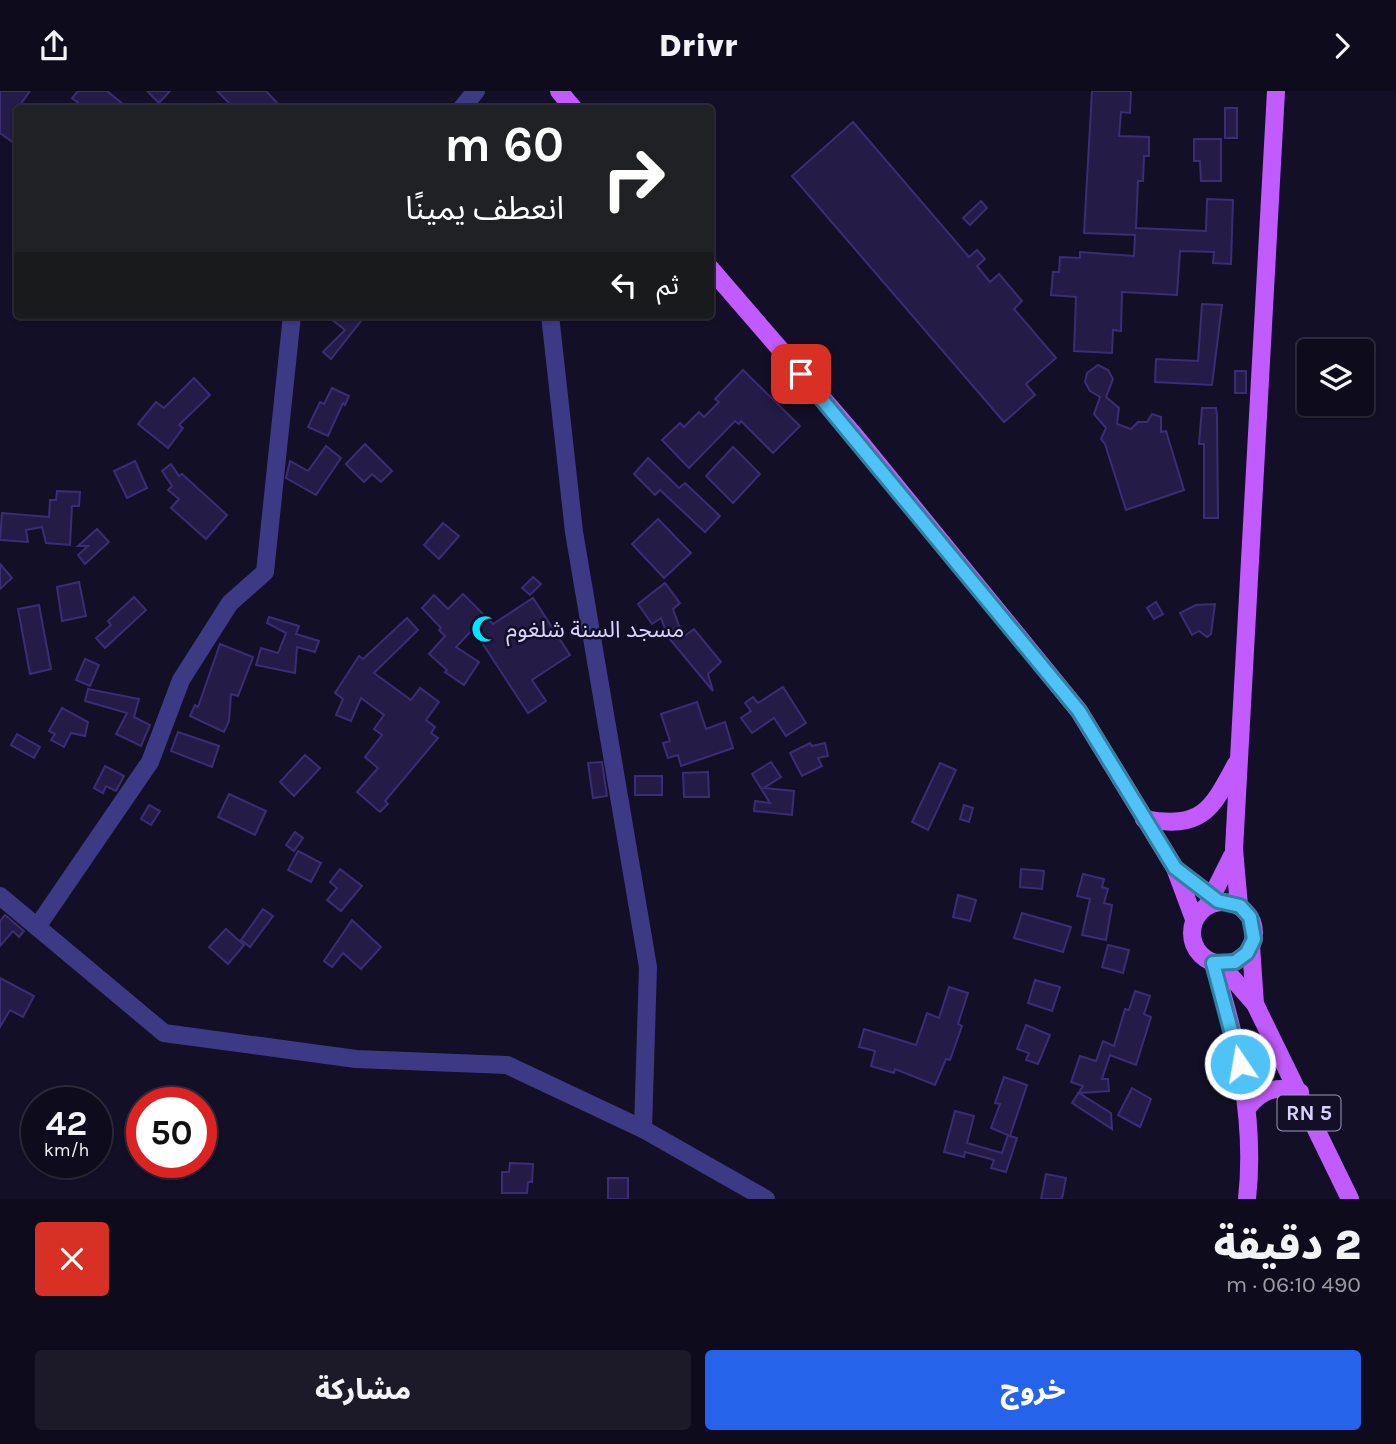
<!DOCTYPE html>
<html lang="ar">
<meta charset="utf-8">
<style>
body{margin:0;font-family:Karla,"Noto Sans Arabic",sans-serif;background:#1c1929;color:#f1f3f6;direction:rtl;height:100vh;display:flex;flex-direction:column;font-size:26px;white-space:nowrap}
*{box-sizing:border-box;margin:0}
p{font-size:23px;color:#9b9ba3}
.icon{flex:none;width:38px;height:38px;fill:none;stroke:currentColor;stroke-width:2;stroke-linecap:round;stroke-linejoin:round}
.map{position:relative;height:1108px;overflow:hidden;direction:ltr}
.drawer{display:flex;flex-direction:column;background:#0e0b1c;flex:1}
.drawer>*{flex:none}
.hud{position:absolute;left:14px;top:14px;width:700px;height:214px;border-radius:7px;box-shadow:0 2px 5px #0004,0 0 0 2px #2e2b3b;direction:rtl;background:#202124;color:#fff;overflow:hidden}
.tools{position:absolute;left:1297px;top:248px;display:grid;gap:14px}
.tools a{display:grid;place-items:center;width:77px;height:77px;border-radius:7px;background:#0e0b1c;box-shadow:0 2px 5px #0004,0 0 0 2px #2e2b3b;font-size:35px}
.speed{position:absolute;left:21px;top:996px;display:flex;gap:14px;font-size:35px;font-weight:700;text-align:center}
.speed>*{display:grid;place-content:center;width:91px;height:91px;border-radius:50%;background:#0e0b1c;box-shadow:0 2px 5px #0004,0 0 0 2px #2e2b3b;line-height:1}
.speed small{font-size:18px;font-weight:400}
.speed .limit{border:10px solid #d22;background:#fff;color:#111}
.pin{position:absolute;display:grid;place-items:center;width:60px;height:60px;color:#fff;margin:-30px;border-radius:14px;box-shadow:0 4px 10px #0006}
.me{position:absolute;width:77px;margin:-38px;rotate:348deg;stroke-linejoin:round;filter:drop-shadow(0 0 5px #0008)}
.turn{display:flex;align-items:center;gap:24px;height:147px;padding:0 35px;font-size:32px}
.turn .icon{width:91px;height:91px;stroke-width:2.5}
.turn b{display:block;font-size:49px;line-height:60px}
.then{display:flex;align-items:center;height:66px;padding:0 35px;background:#0003;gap:14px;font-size:26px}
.round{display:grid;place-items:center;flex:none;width:74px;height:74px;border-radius:7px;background:#1c1929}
.summary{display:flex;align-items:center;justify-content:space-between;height:119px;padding:0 35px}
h1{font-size:42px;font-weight:800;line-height:52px}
.primary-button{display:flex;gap:14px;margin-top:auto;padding:14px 35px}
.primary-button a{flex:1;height:80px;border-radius:7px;background:#2563eb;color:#fff;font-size:28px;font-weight:800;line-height:80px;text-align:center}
.primary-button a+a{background:#1c1929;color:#f1f3f6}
header{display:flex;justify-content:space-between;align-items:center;height:91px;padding:0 35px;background:#0e0b1c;font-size:32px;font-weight:800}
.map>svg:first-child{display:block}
.building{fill:#241b47;stroke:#3b2d73;stroke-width:2}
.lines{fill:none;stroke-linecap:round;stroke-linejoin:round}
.minor{stroke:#3d3a85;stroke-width:18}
.major{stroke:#c25bff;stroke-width:18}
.route-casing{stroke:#337fa1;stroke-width:18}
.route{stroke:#4fc3f7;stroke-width:12}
.labels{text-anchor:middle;stroke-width:5;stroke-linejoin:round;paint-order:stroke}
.shield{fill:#130f26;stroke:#9e99be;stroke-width:2}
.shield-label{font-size:21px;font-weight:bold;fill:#d9d4ff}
.poi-label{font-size:23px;fill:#d9d4ff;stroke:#130f26;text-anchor:start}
</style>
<header><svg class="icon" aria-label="forward" viewBox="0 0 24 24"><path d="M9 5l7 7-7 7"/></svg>Drivr<svg class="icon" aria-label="share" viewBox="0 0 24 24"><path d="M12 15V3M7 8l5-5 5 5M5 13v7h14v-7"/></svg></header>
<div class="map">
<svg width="1396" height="1108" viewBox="0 0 1396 1108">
<rect width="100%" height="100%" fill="#130f26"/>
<g class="building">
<polygon points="0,0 30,0 18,17 18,55 0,42"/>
<polygon points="78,0 107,0 129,18 86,18 72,7"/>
<polygon points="147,0 170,0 159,12"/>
<polygon points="217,0 266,0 283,18 235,18"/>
<polygon points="1092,0 1131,0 1130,22 1121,21 1119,45 1149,46 1149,65 1144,65 1143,90 1138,90 1136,137 1206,140 1207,108 1233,109 1231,173 1213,172 1214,161 1180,160 1177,204 1122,201 1121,240 1113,239 1112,262 1074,260 1076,206 1051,204 1053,181 1059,181 1060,166 1080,167 1080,161 1134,165 1135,144 1084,142"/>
<rect x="1225" y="17" width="12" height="30"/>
<polygon points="853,31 969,166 977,159 985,168 977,175 990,191 999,183 1022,210 1014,218 1056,267 1026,293 1035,304 1004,331 792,85"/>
<polygon points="1194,48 1221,48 1221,90 1201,90 1200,70 1194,70"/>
<polygon points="981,110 987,117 970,134 963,127"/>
<polygon points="1202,213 1222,214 1212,294 1155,291 1156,268 1198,270"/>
<polygon points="326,224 353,224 361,230 331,268 323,261 345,239"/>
<polygon points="1098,274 1108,279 1113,288 1106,306 1119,317 1117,333 1131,338 1138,331 1147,331 1152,323 1161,326 1161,341 1166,340 1184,399 1126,419 1105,353 1101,348 1106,337 1094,323 1100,306 1090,300 1085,291 1087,282"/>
<polygon points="743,279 800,335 773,362 741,330 739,333 735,330 689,377 662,349 680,332 684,336 699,321 704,326 719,311 715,308"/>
<rect x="1235" y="280" width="11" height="22"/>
<polygon points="194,287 210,304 179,334 183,337 168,357 138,333 156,311 164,317"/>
<polygon points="332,297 349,305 345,314 343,312 328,345 308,336 320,311 324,313"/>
<polygon points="1202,317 1216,317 1217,325 1218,427 1204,427 1204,353 1199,353"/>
<polygon points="365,353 392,380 381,391 372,383 364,391 346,373"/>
<polygon points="326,355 341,367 316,404 286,387 290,370 308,380"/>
<polygon points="733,356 760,383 733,412 706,385"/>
<polygon points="648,367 679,397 685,392 720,425 705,441 660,399 655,404 634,383"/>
<polygon points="135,370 147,397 127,407 114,380"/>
<polygon points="171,373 179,385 182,383 227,424 206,448 171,417 179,408 168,399 172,395 162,380"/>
<polygon points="57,400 80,401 79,415 72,415 70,454 46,452 42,436 26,439 28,451 0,449 2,422 49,426 50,409 56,409"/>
<polygon points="658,428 691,462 664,487 632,453"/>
<polygon points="443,432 459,445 439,468 424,454"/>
<polygon points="97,438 109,451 85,473 78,464 88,455 78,455"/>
<polygon points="0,473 12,487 0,498"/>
<polygon points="533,486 541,493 530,504 522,497"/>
<polygon points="79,491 86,525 62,530 57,496"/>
<polygon points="665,492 680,512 673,518 683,546 694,538 721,571 708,583 713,600 668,546 661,527 652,533 638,513"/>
<polygon points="463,503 493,533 533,507 570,564 532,589 546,610 528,622 473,538 456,556 479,571 464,594 445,581 447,579 429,563 445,545 439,539 441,537 422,517 434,504 448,518"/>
<polygon points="134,506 146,519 105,557 96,547 111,534 108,530"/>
<polygon points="1156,511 1163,523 1154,528 1147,517"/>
<polygon points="1215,513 1211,543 1207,546 1199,540 1192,544 1180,522 1196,514"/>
<polygon points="39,514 51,578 30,583 18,518"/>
<polygon points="269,526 299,535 296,543 319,550 315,561 297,556 295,582 256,574 261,557 278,562 286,542 267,532"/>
<polygon points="407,527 418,539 374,582 411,609 420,597 439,611 426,629 435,636 431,642 438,647 385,710 388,713 380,721 357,701 378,677 365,666 382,644 374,638 384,624 361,607 351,630 336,624 343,608 335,602 359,565 363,568"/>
<polygon points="220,553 253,566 238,605 231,603 229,630 224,641 190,625 195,614 198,616"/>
<polygon points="85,568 99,574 90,595 76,589"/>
<polygon points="783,596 806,632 786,645 774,627 752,642 741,627 751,620 745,612 753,606 758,612"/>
<polygon points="88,598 139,608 134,626 150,634 141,655 116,643 127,622 85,610"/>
<polygon points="697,611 706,638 725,631 733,657 681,675 678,664 668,667 663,652 670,650 661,623"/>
<polygon points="62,617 88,631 85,645 71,642 64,656 51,649 55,643 49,640"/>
<polygon points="178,641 219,655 212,676 171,660"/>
<polygon points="17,643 40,656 34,667 11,654"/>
<polygon points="810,652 812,655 825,652 828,665 818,667 822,675 802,685 790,662"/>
<polygon points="305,664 320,677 294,705 280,691"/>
<polygon points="602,671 607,705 593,707 588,672"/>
<polygon points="771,671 781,686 764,697 794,700 792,724 754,720 755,710 770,712 752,683"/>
<polygon points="940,672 956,679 928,739 912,731"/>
<polygon points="105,675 124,685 116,700 106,695 103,702 94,697"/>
<polygon points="708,681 709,706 684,706 683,682"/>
<rect x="635" y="685" width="27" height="19"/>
<polygon points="229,703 266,720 255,744 218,726"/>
<polygon points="149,714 160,720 151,734 141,728"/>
<polygon points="964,714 973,717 969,731 960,728"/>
<polygon points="295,741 303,747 294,760 286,754"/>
<polygon points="298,760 321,772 311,791 288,779"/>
<polygon points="340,778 362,795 341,820 327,809 337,797 330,791"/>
<polygon points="1021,778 1044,780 1042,798 1020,796"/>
<polygon points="1083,783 1104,788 1102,796 1108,798 1104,812 1112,814 1106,849 1082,844 1090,808 1077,805"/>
<polygon points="958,804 976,809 970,830 953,826"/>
<polygon points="263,818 273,825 250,856 241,849"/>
<polygon points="1022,822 1071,836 1063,861 1014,847"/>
<polygon points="5,824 24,840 19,846 13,840 0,855 0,830"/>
<polygon points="352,829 381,856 361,878 343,862 332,876 324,870"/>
<polygon points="226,838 244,854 228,873 209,856"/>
<polygon points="1108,854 1129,859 1123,882 1102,876"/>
<polygon points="0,887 34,905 23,926 10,919 0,936"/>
<polygon points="1035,889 1060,896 1052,920 1028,912"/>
<polygon points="949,896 968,902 958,933 962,935 950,969 946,968 935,994 895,978 894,982 871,975 875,960 859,956 864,938 916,954 927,922 939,927"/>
<polygon points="1135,900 1150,905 1144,923 1151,926 1136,974 1110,964 1102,988 1108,988 1109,1000 1079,1002 1111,1022 1112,1038 1072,1012 1083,995 1071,991 1080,965 1096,970 1103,950 1114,955 1125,918 1129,919"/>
<polygon points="1026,934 1050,944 1038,973 1026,969 1029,962 1017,958"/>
<polygon points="1004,986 1027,994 1010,1045 1017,1047 1006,1081 991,1077 994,1069 965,1061 964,1066 944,1061 955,1020 974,1025 967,1052 1002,1062 1008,1044 991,1037 1000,1013 995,1012"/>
<polygon points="1132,997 1151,1008 1140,1036 1118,1024"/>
<polygon points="510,1072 533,1073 532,1091 528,1091 527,1102 502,1102 502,1081 509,1081"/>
<polygon points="1046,1083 1066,1087 1062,1108 1041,1108"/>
<rect x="608" y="1087" width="20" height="21"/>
</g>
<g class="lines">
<g class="minor">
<polyline points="461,18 476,0"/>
<polyline points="0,805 164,942 356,968 507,974 643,1038 648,876 574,441 550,224"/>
<polyline points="37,836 150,671 181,589 230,512 265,481 292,224"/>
<polyline points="643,1038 766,1108"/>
</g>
<g class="major">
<polyline points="559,0 574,18"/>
<polyline points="710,177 856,346 1079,620 1175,777 1194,828"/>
<path d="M1144,728C1202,738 1211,720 1236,673"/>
<polyline points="1177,779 1218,810"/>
<circle cx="1223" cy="842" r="31"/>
<polyline points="1208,813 1232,765"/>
<polyline points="1239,815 1234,758 1276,0"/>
<polyline points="1251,855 1255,913"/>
<path d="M1213,872C1237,949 1256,1027 1247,1108"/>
<polyline points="1220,873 1255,913 1350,1108"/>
<path d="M1248,1016C1262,998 1278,994 1300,1001"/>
</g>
</g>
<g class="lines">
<defs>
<polyline id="route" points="801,283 1079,620 1175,777 1218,810 1240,815 1250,826 1254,848 1247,862 1235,871 1213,872 1240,973"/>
</defs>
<use href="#route" class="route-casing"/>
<use href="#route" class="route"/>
</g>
<defs>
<symbol id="mosque-bare" viewBox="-9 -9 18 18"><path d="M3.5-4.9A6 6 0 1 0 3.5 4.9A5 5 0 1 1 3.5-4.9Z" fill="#00e5ff" stroke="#130f26" stroke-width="2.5" paint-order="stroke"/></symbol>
</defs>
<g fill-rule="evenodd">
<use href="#mosque-bare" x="466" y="519" width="38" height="38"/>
</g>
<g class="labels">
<rect class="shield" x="1277.5" y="1004.5" width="63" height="35" rx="5"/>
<g class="shield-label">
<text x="1309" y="1029">RN 5</text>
</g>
<g class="poi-label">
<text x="506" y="546">مسجد السنة شلغوم</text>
</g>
</g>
</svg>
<div class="tools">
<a><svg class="icon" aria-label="layers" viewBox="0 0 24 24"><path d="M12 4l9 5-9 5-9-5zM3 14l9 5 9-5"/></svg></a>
</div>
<div class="speed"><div>42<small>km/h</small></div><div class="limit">50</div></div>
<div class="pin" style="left:801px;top:283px;background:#d93025"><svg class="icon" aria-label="arrive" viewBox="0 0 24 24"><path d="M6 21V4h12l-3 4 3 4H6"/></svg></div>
<svg class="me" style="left:1240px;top:973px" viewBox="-20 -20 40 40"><circle r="17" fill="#4fc3f7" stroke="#fff" stroke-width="3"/><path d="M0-11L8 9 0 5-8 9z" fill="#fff"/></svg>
<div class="hud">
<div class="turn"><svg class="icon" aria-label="right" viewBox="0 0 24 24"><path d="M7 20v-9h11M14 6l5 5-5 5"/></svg><div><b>60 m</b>انعطف يمينًا</div></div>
<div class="then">ثم<svg class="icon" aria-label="left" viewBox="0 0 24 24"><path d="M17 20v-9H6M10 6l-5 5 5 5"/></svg></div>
</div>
</div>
<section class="drawer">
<div class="summary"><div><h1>2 دقيقة</h1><p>490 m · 06:10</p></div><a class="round" style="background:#d93025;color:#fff"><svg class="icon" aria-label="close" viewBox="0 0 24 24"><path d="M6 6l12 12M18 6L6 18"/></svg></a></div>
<div class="primary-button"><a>خروج</a><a>مشاركة</a></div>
</section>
